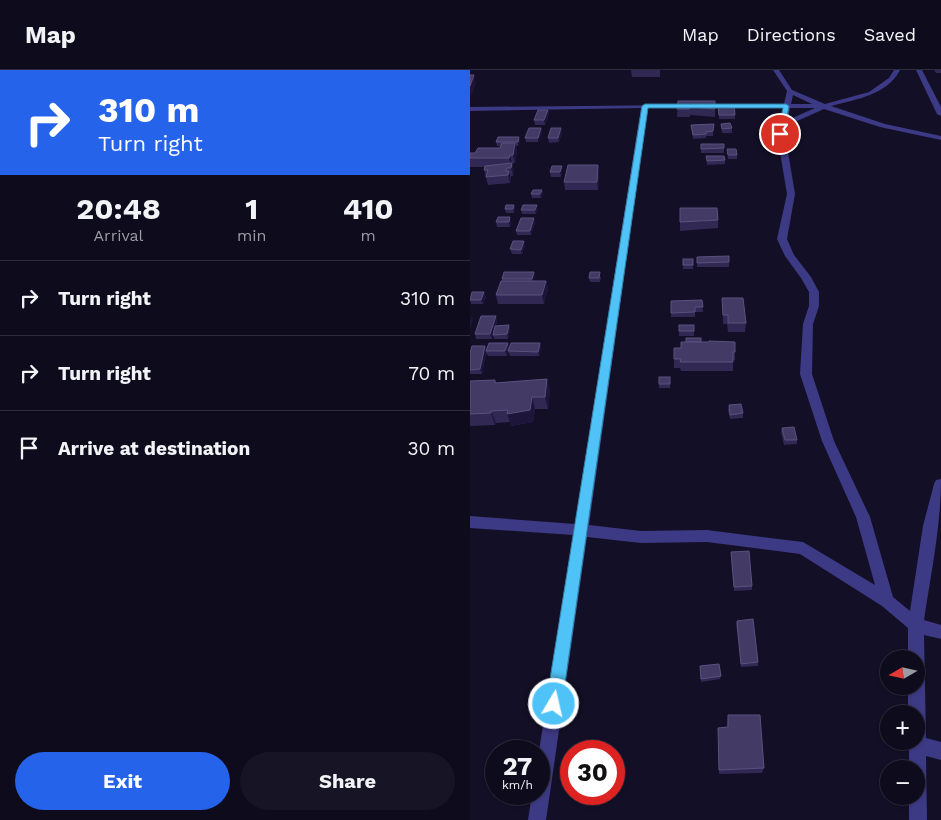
<!DOCTYPE html>
<meta charset="utf-8">
<style>
body{margin:0;font-family:"Work Sans",sans-serif;background:#171425;color:#f1f3f6;height:100vh;display:flex;flex-direction:column;font-size:19px;white-space:nowrap}
*{box-sizing:border-box;margin:0}
p{font-size:16px;color:#9b9ba3}
.icon{flex:none;width:28px;height:28px;fill:none;stroke:currentColor;stroke-width:2;stroke-linecap:round;stroke-linejoin:round}
.map{position:relative;flex:1;overflow:hidden}
.panel{display:flex;flex-direction:column;background:#0e0b1c;width:470px}
.panel>*{flex:none}
.guide{background:#2563eb;color:#fff;overflow:hidden}
.needle{width:32px;rotate:261deg}
.controls{position:absolute;left:410px;top:580px;display:grid;gap:10px}
.controls a{display:grid;place-items:center;width:45px;height:45px;border-radius:50%;background:#0e0b1c;box-shadow:0 1px 4px #0004,0 0 0 1px #2e2b3b;font-size:25px}
.speed{position:absolute;left:15px;top:670px;display:flex;gap:10px;font-size:25px;font-weight:700;text-align:center}
.speed>*{display:grid;place-content:center;width:65px;height:65px;border-radius:50%;background:#0e0b1c;box-shadow:0 1px 4px #0004,0 0 0 1px #2e2b3b;line-height:1}
.speed small{font-size:12px;font-weight:400}
.speed .limit{border:8px solid #d22;background:#fff;color:#111}
.pin{position:absolute;display:grid;place-items:center;width:42px;height:42px;color:#fff;margin:-21px;border:2px solid #fff;border-radius:50%;box-shadow:0 1px 5px #0007}
.me{position:absolute;width:55px;margin:-28px;rotate:9deg;stroke-linejoin:round;filter:drop-shadow(0 0 4px #0008)}
.turn{display:flex;align-items:center;gap:18px;height:105px;padding:0 15px;font-size:22px}
.turn .icon{width:65px;height:65px;stroke-width:2.5}
.turn b{display:block;font-size:35px;line-height:42px}
.eta{display:flex;justify-content:space-evenly;align-items:center;height:85px;text-align:center}
.eta b{font-size:30px;font-weight:700;line-height:35px}
.action{display:flex;gap:10px;margin-top:auto;padding:10px 15px}
.action a{flex:1;height:58px;border-radius:30px;background:#2563eb;color:#fff;font-size:20px;font-weight:700;line-height:58px;text-align:center}
.action a+a{background:#171425;color:#f1f3f6}
ul{padding:0;list-style:none}
li{display:flex;align-items:center;gap:15px;height:75px;padding:0 15px;border-top:1px solid #2e2b3b}
li div{flex:1}
li b{display:block;font-size:19px}
li em{font-style:normal}
header{display:flex;align-items:center;gap:30px;box-sizing:border-box;height:70px;padding:0 25px;background:#0e0b1c;border-bottom:1px solid #2e2b3b}
header strong{font-size:24px}
nav{display:flex;gap:28px;margin-inline-start:auto;font-size:18px}
main{display:flex;flex:1;min-height:0}
.map>svg:first-child{display:block}
.lines{fill:none;stroke-linecap:round;stroke-linejoin:round}
.minor{fill:#3d3a85;fill-rule:evenodd}
.wall{fill:#312854}
.shaded-wall{fill:#1d163a}
.building{fill:#433a66;stroke:#5a527e}
.route{fill:#4fc3f7;stroke:#337fa1}
</style>
<header>
<strong>Map</strong>
<nav><a>Map</a><a>Directions</a><a>Saved</a></nav>
</header>
<main>
<section class="panel">
<div class="guide">
<div class="turn"><svg class="icon" aria-label="right" viewBox="0 0 24 24"><path d="M7 20v-9h11M14 6l5 5-5 5"/></svg><div><b>310 m</b>Turn right</div></div>
</div>
<div class="eta">
<div><b>20:48</b><p>Arrival</p></div>
<div><b>1</b><p>min</p></div>
<div><b>410</b><p>m</p></div>
</div>
<ul>
<li><svg class="icon" aria-label="right" viewBox="0 0 24 24"><path d="M7 20v-9h11M14 6l5 5-5 5"/></svg><div><b>Turn right</b></div><em>310 m</em></li>
<li><svg class="icon" aria-label="right" viewBox="0 0 24 24"><path d="M7 20v-9h11M14 6l5 5-5 5"/></svg><div><b>Turn right</b></div><em>70 m</em></li>
<li><svg class="icon" aria-label="arrive" viewBox="0 0 24 24"><path d="M6 21V4h12l-3 4 3 4H6"/></svg><div><b>Arrive at destination</b></div><em>30 m</em></li>
</ul>
<div class="action"><a>Exit</a><a>Share</a></div>
</section>
<div class="map">
<svg width="471" height="750" viewBox="0 0 471 750">
<rect width="100%" height="100%" fill="#130f26"/>
<g class="lines">
<g class="minor">
<path d="M303,0H309L322,20L355,34L399,22L419,8L424,0H430C417,25 387,29 361,36L415,54L471,66V70L410,57L354,39L316,56L315,64L325,124L317,169L324,185L341,207L349,222V236L343,254L342,304L364,371L400,447L423,527L440,541L453,456L464,414L466,410L471,409C471,456 461,503 454,550L471,555V569L454,565L456,668L471,672V690L456,686L457,750H439V726H446V699H439V671H446V644H438V616H446V589H438V558L412,536L330,484L237,472L171,473L117,467L76,750H58L62,724H69V681L103,465L0,458V446L105,454L171,38L0,41V37L314,34L317,21ZM323,25L342,34H321ZM178,38H313L307,64L317,124L307,169L315,186L331,208L339,222V236L333,254L330,304L352,371L386,447L405,515L333,472L237,460L171,461L119,455ZM320,38H345L318,50Z"/>
<polygon points="446,0 452,0 471,37 471,46 467,44"/>
</g>
</g>
<g class="wall">
<polygon points="161,0 190,0 190,7 162,7"/>
<polygon points="464,0 471,0 471,3 466,3"/>
<polygon points="208,31 245,39 245,47 220,45 220,47 207,47"/>
<polygon points="248,36 265,45 265,49 249,49"/>
<polygon points="78,40 79,44 75,55 65,55 64,50"/>
<polygon points="244,54 243,66 236,66 236,68 223,69 221,55"/>
<polygon points="251,54 262,58 262,63 252,63"/>
<polygon points="71,58 72,62 68,72 56,72 55,68"/>
<polygon points="92,62 89,72 79,73 78,68"/>
<polygon points="50,71 48,76 46,76 47,81 45,93 42,93 44,102 43,106 41,106 41,110 40,113 18,115 14,100 15,97 0,97 0,83 5,83 30,78 31,76 27,76 26,72"/>
<polygon points="231,74 254,78 254,83 231,83"/>
<polygon points="257,79 267,85 267,89 258,89"/>
<polygon points="236,86 255,90 255,94 237,95"/>
<polygon points="92,101 91,107 81,107 80,102"/>
<polygon points="129,103 128,120 95,120 94,112"/>
<polygon points="72,120 73,124 71,128 62,128 61,124"/>
<polygon points="44,135 45,139 44,143 36,143 35,139"/>
<polygon points="210,138 248,150 248,158 210,161"/>
<polygon points="68,139 66,144 52,144 51,140"/>
<polygon points="26,152 41,152 40,157 27,157"/>
<polygon points="65,152 61,165 47,165 46,161"/>
<polygon points="55,176 52,184 42,184 40,179"/>
<polygon points="259,186 259,197 227,197 227,187"/>
<rect x="213" y="189" width="10" height="10"/>
<polygon points="64,202 65,206 63,211 76,211 78,219 74,234 28,234 26,225 32,211 32,209"/>
<polygon points="131,207 130,212 120,212 119,208"/>
<polygon points="16,227 13,234 1,234 0,229"/>
<polygon points="252,228 276,253 275,262 258,262 257,254 253,254"/>
<polygon points="232,230 233,242 225,242 225,247 201,247 201,231"/>
<polygon points="27,250 26,256 39,255 40,260 38,269 24,269 23,265 23,263 22,269 6,269 5,264"/>
<rect x="209" y="255" width="15" height="11"/>
<polygon points="216,272 231,272 265,282 265,290 263,290 263,301 211,301 210,298 204,298 204,289"/>
<polygon points="38,273 39,278 37,286 18,286 16,283 12,304 0,304 0,283"/>
<polygon points="70,273 71,278 69,286 40,286 38,281"/>
<polygon points="200,307 200,318 189,318 189,314"/>
<polygon points="77,309 80,321 78,339 65,339 63,352 41,356 40,352 26,353 25,355 0,356 0,311 25,310 26,313"/>
<polygon points="259,335 273,343 273,348 260,349 258,340"/>
<polygon points="312,358 327,370 327,374 314,375 311,362"/>
<polygon points="261,482 282,516 282,520 264,521"/>
<polygon points="267,551 288,592 288,596 271,597 266,554"/>
<polygon points="230,599 251,606 250,609 231,612"/>
<polygon points="258,645 294,698 292,703 249,704 248,658 257,657"/>
</g>
<g class="shaded-wall">
<polygon points="4,5 6,13 1,27 0,22 0,16"/>
<polygon points="78,40 79,44 75,55 74,50"/>
<polygon points="71,58 72,62 68,72 68,68"/>
<polygon points="91,58 92,62 89,72 88,68"/>
<polygon points="49,67 50,71 48,76 48,72"/>
<polygon points="45,73 47,81 45,93 43,85"/>
<polygon points="40,85 42,93 41,96 39,88"/>
<polygon points="42,93 44,102 43,106 41,98"/>
<polygon points="128,95 129,103 128,120 127,112"/>
<polygon points="92,96 92,101 91,107 90,102"/>
<polygon points="37,98 38,105 39,101 41,110 40,113 38,105 36,101"/>
<polygon points="72,120 73,124 71,128 70,124"/>
<polygon points="44,135 45,139 44,143 43,139"/>
<polygon points="67,135 68,139 66,144 65,140"/>
<polygon points="40,147 41,152 40,157 39,152"/>
<polygon points="64,148 65,152 61,165 60,161"/>
<polygon points="54,171 55,176 52,184 51,180"/>
<polygon points="64,202 65,206 63,213 62,209"/>
<polygon points="76,211 78,219 74,234 72,225"/>
<polygon points="14,222 16,227 13,234 11,230"/>
<polygon points="2,245 3,250 0,259 0,250"/>
<polygon points="26,246 27,250 22,269 20,264"/>
<polygon points="39,255 40,260 38,269 37,264"/>
<polygon points="38,273 39,278 37,286 35,281"/>
<polygon points="70,273 71,278 69,286 68,282"/>
<polygon points="15,276 17,280 16,281 16,283 12,304 10,299"/>
<polygon points="77,309 80,321 78,339 75,327"/>
<polygon points="62,327 65,339 63,352 41,356 37,344"/>
<polygon points="21,341 26,353 25,355 21,343"/>
</g>
<g class="building">
<polygon points="0,5 4,5 0,16"/>
<polygon points="208,31 245,31 245,39 220,37 219,39 207,39"/>
<polygon points="248,36 264,36 265,45 249,45"/>
<polygon points="68,40 78,40 74,50 64,50"/>
<polygon points="260,53 262,58 252,59 251,54"/>
<polygon points="244,54 243,61 236,62 236,64 223,65 221,55"/>
<polygon points="59,58 71,58 68,68 55,68"/>
<polygon points="81,58 91,58 88,68 78,68"/>
<polygon points="28,67 49,67 48,72 26,72"/>
<polygon points="32,73 45,73 43,85 40,85 39,88 0,88 0,83 5,83 8,78 30,78"/>
<polygon points="231,74 254,74 254,78 231,79"/>
<polygon points="257,79 266,79 267,85 258,85"/>
<polygon points="236,86 254,86 255,90 237,91"/>
<polygon points="42,93 41,98 37,98 36,101 39,101 38,105 16,107 18,100 14,100 15,96"/>
<polygon points="98,95 128,95 127,112 94,112"/>
<polygon points="82,96 92,96 90,102 80,102"/>
<polygon points="63,120 72,120 70,124 61,124"/>
<polygon points="36,135 44,135 43,139 35,139"/>
<polygon points="53,135 67,135 65,140 51,140"/>
<polygon points="210,138 247,138 248,150 210,152"/>
<polygon points="28,147 40,147 39,152 26,152"/>
<polygon points="51,148 64,148 60,161 46,161"/>
<polygon points="43,171 54,171 51,180 40,179"/>
<polygon points="259,186 259,192 227,193 227,187"/>
<rect x="213" y="189" width="10" height="6"/>
<polygon points="34,202 64,202 62,209 32,209"/>
<polygon points="120,202 130,202 129,208 119,208"/>
<polygon points="31,211 76,211 72,225 26,225"/>
<polygon points="2,222 14,222 11,230 0,230"/>
<polygon points="252,228 273,228 276,253 258,253 258,245 253,245"/>
<polygon points="232,230 233,237 225,237 225,242 201,243 201,231"/>
<polygon points="11,246 26,246 20,264 5,264"/>
<polygon points="39,255 37,264 23,265 25,256"/>
<rect x="209" y="255" width="15" height="6"/>
<rect x="216" y="268" width="15" height="4"/>
<polygon points="239,271 265,272 265,282 263,282 263,292 210,292 211,289 204,289 204,278 211,278 211,272 239,272"/>
<polygon points="19,273 38,273 35,281 16,281"/>
<polygon points="41,273 70,273 68,282 38,281"/>
<polygon points="2,276 15,276 10,299 0,300 0,283"/>
<rect x="189" y="307" width="11" height="7"/>
<polygon points="77,309 75,327 62,327 60,340 37,344 38,340 21,341 21,343 0,344 0,311 25,310 25,313"/>
<polygon points="271,334 273,343 260,345 259,335"/>
<polygon points="324,357 327,370 315,370 312,358"/>
<polygon points="279,481 282,516 264,517 261,482"/>
<polygon points="283,549 288,592 271,594 267,551"/>
<polygon points="249,594 251,606 231,609 230,596"/>
<polygon points="258,645 290,645 294,698 249,700 248,658 258,657"/>
</g>
<polygon class="route" points="316,34 319,36 314,64 310,66 307,64 313,38 178,38 92,634 89,639 84,642 79,639 76,634 172,36 175,34"/>
</svg>
<div class="controls">
<a><svg class="needle" viewBox="-14 -14 28 28"><path d="M0-13l5 13h-10z" fill="#e53935"/><path d="M0 13l5-13h-10z" fill="#9b9ba3"/></svg></a>
<a>+</a>
<a>−</a>
</div>
<div class="speed"><div>27<small>km/h</small></div><div class="limit">30</div></div>
<div class="pin" style="left:310px;top:64px;background:#d93025"><svg class="icon" aria-label="arrive" viewBox="0 0 24 24"><path d="M6 21V4h12l-3 4 3 4H6"/></svg></div>
<svg class="me" style="left:84px;top:634px" viewBox="-20 -20 40 40"><circle r="17" fill="#4fc3f7" stroke="#fff" stroke-width="3"/><path d="M0-11L8 9 0 5-8 9z" fill="#fff"/></svg>
</div>
</main>
